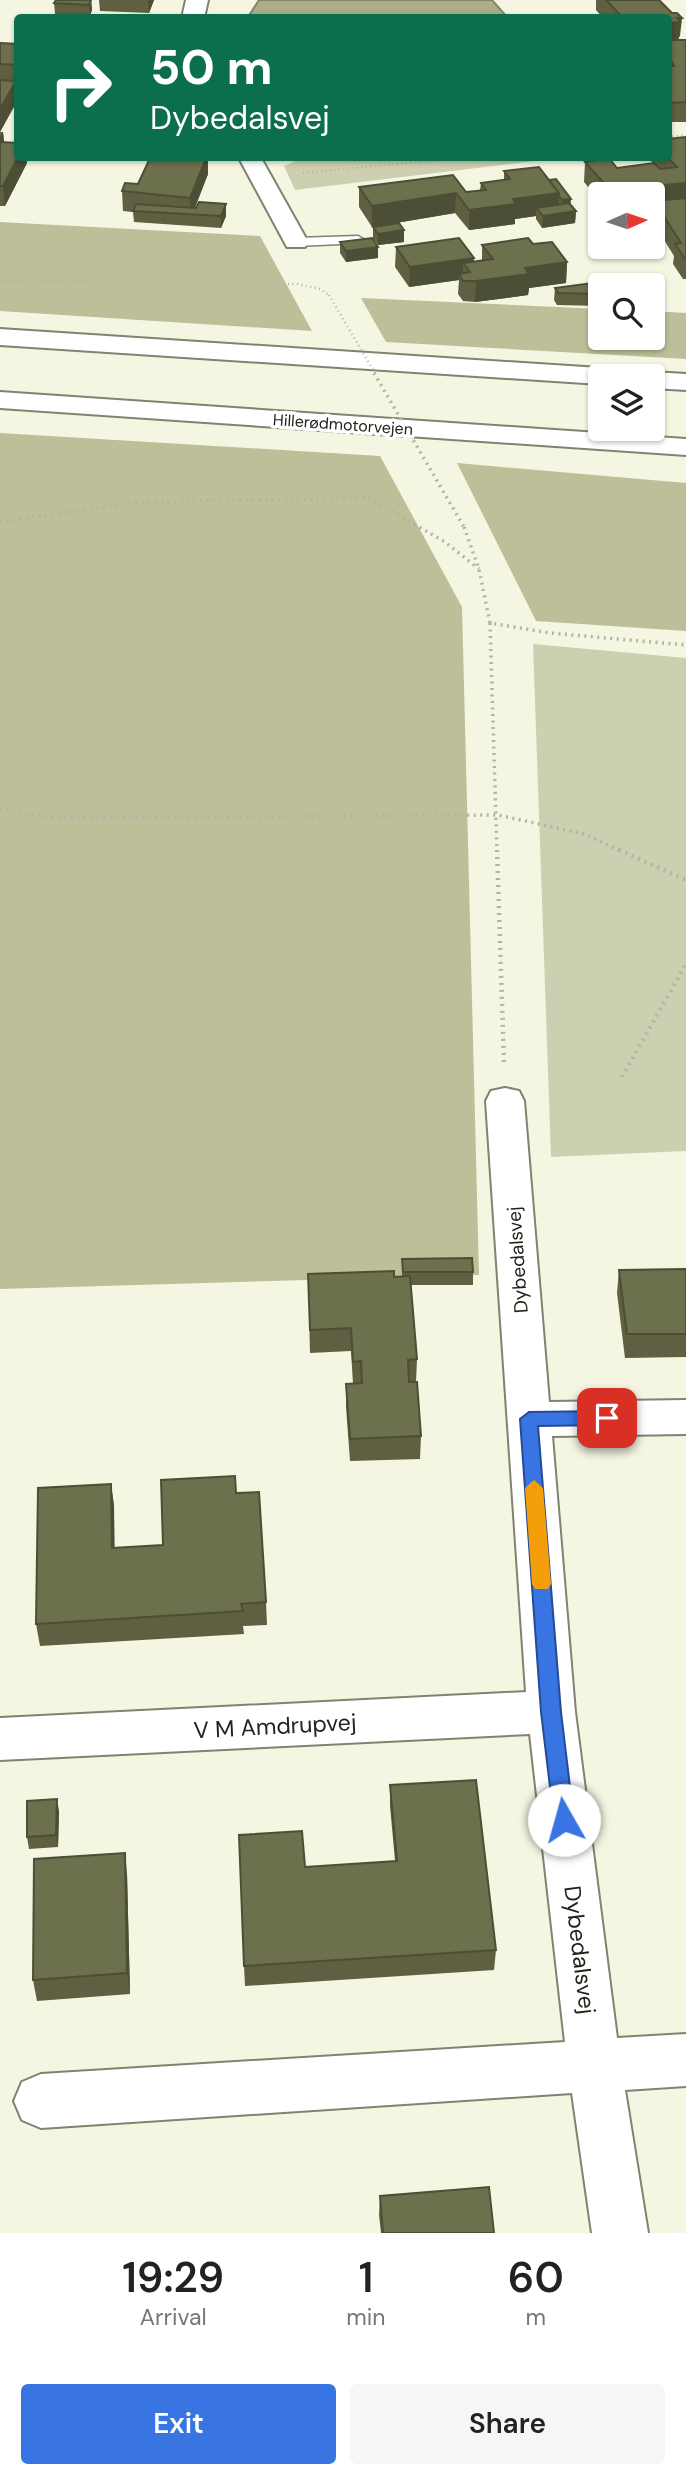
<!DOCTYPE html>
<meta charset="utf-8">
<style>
body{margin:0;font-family:"DM Sans",sans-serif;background:#f6f6f6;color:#222;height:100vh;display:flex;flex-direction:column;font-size:26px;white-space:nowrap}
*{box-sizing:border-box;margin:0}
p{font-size:23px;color:#767676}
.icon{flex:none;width:38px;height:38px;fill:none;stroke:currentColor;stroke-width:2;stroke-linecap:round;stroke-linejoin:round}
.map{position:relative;height:2233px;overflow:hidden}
.panel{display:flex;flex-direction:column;background:#fff;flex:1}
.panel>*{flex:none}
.banner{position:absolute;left:14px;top:14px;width:658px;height:147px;border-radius:7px;box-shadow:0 2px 5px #0004;background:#0b6e4f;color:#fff;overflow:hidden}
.needle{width:46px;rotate:87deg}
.buttons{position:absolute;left:588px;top:182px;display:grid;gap:14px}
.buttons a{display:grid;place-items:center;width:77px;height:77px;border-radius:7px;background:#fff;box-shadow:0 2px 5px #0004;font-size:35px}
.pin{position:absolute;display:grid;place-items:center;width:60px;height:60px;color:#fff;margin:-30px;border-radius:14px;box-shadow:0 4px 10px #0006}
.me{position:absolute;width:77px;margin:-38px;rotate:353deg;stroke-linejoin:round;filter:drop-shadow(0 0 5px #0008)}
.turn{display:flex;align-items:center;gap:24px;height:147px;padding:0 21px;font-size:32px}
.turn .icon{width:91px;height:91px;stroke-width:2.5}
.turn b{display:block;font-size:49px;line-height:60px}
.eta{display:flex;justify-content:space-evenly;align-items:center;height:119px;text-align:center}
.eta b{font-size:42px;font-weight:600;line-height:49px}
.action{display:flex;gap:14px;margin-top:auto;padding:14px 21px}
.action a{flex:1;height:80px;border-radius:7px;background:#3974e3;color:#fff;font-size:28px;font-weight:600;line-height:80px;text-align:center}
.action a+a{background:#f6f6f6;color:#222}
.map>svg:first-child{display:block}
.green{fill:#cdd0b0}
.forest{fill:#bcbf98}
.water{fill:#aaae87;stroke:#828567;stroke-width:2}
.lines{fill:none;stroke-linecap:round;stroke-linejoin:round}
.service-casing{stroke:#818270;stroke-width:3}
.minor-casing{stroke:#818270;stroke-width:4}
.motorway-casing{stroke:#818270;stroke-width:4}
.path-far2{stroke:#b2b4a4;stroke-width:2.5;stroke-dasharray:1 3.5;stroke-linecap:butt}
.path-far1{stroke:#b2b4a4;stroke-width:3.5;stroke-dasharray:2 4.5;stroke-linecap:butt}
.path{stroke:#b2b4a4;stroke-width:4.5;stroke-dasharray:2 5;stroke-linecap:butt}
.service{fill:#fff;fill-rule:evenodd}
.minor{fill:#fff;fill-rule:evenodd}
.motorway{fill:#fff;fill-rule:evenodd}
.path-bridge-far1{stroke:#b2b4a4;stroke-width:2.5;stroke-dasharray:1 3.5;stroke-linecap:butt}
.path-bridge{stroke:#b2b4a4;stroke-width:3.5;stroke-dasharray:2 4.5;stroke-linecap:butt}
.wall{fill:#5e6041}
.shaded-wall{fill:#4c4e35}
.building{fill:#6d704c;stroke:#4c4e35;stroke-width:2}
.route{fill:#3974e3;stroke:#254b94;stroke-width:2}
.slow{fill:#f59e0b}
.labels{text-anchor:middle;stroke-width:7;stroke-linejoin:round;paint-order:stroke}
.far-street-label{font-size:16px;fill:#23241c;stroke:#fff}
.street-label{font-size:19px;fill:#23241c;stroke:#fff}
.near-street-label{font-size:23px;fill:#23241c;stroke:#fff}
</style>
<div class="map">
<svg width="686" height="2233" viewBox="0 0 686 2233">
<rect width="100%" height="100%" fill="#f4f6e2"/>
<g class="green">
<polygon points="303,158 559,158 295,190 284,166"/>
<polygon points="533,644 686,658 686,1151 551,1157"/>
</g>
<g class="forest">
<polygon points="0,222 260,236 312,331 0,311"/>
<polygon points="361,298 600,309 600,338 653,338 653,311 686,313 686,359 386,342"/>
<polygon points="0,433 380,456 462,607 479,1275 0,1289"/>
<polygon points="457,463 686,483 686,631 536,621"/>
</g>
<polygon class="water" points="259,0 492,0 507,17 248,17"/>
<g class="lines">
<defs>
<polygon id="service" points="358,236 365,240 363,243 296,246 289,242 296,238"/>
<g id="minor">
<polygon points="186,0 208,0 204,18 182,18"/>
<polygon points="239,158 261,158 308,242 305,247 287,247"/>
<polygon points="505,1088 519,1091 524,1101 549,1402 686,1400 686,1434 552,1436 575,1712 617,2038 686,2034 686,2086 625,2090 648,2233 592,2233 572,2093 41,2128 22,2120 14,2101 22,2082 41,2074 565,2042 530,1734 0,1760 0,1718 526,1692 486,1101 491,1091"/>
</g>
<g id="motorway">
<polygon points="0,329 600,368 610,370 613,376 600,376 600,384 0,345"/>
<polygon points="653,372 686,374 686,390 653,388 653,376 642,376"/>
<polygon points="0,392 686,439 686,455 0,408"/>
</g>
</defs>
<use href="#service" class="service-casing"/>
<use href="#minor" class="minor-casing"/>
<use href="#motorway" class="motorway-casing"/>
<g class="path-far2">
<polyline points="668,137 686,135"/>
<polyline points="303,173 458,158"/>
<polyline points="0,281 297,284"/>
<polyline points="297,284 320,289 329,295"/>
</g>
<g class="path-far1">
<polyline points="0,522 140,502 369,498 445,542 479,569"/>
<polyline points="464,527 479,569 490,623 550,633 686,645"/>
<polyline points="490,623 497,852"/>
<polyline points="0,809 51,818 498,815 584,834 623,852"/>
</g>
<g class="path">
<polyline points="497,850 504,1062"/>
<polyline points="619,850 686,880"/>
<polyline points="622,1077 686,964"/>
</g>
<use href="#service" class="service"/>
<use href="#minor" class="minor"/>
<use href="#motorway" class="motorway"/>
<polyline class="path-bridge-far1" points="329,295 376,375"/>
<polyline class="path-bridge" points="374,373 464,527"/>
</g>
<g class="wall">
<polygon points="91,0 92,10 90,15 55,14 54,3"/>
<polygon points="99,0 154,0 149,13 100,11"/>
<polygon points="596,0 659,0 680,36 679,37 678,40 686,40 686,122 668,122 668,18 603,18 596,10"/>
<polygon points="0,43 18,44 18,84 16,84 17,101 0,132 3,132 4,142 18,158 26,158 27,163 5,206 0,206"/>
<polygon points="686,137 686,279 683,279 673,264 674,256 653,222 653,194 600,194 600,201 584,182 585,162 617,168 653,163 651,161 651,158 668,158"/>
<polygon points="150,158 208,158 208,174 195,208 226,216 221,228 134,222 133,212 123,211 122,191 138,184"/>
<polygon points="504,171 549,180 576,211 575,223 542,228 536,219 536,216 515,219 515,224 469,230 455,213 372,227 359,207 359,187 466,192 480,190 481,183 504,180"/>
<polygon points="373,227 404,242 378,245 373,238 378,247 378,258 346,262 340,253 340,242 373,238"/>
<polygon points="533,244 567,262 566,283 529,288 528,295 475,302 463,301 458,294 459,280 409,287 395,267 396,247 474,262 482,261 482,245"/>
<polygon points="600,285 600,306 557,305 554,300 555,288"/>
<polygon points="402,1259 473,1272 473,1285 411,1285 417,1359 416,1382 421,1436 420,1459 350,1461 346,1407 346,1384 353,1384 351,1351 310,1353 308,1274 402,1277"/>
<polygon points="686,1269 686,1357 625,1358 617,1293 619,1270"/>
<polygon points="111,1484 114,1506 114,1548 163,1545 236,1493 266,1602 267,1625 243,1626 244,1634 40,1646 36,1624"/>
<polygon points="390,1785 496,1950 494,1970 245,1986 244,1966 305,1867 395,1861 390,1806"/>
<polygon points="59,1811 58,1847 29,1849 27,1837"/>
<polygon points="127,1874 130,1994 37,2001 33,1980"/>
<polygon points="380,2196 494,2233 381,2233 379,2215"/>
</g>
<g class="shaded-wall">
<polygon points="91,0 92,10 90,15 89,5"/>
<polygon points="148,0 154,0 149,13"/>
<polygon points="677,18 682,18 680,36 679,37 678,41 668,42 668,23"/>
<polygon points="16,81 17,101 0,132 0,109"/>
<polygon points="3,132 5,152 0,162 0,138"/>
<polygon points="18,157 26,158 27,163 5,206 3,186"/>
<polygon points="206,158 208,158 208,174 192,214 191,214 190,198"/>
<polygon points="686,183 686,202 654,201 653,206 653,194 609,194 610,190"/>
<polygon points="456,193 455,213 372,227 372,206"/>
<polygon points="559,193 558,213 536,208 536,216 515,219 515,224 469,230 469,210 513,199"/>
<polygon points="571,199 570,210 561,211 562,200"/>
<polygon points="226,204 226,216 221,228 221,216"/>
<polygon points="576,211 575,223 542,228 543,216"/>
<polygon points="404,230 404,242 378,245 378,234"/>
<polygon points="378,247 378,258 346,262 346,251"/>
<polygon points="474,258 473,278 463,263 463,280 459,274 459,280 409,287 410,267"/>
<polygon points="567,262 566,283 529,288 528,295 475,302 476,281 525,268"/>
<polygon points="111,1484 114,1506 115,1570 112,1548"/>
<polygon points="57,1799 59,1811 58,1847 56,1835"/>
<polygon points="125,1853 127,1874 130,1994 127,1973"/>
</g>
<g class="building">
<polygon points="56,0 91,0 89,5 54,3"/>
<polygon points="606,0 659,0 672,13 677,13 682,18 677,18 680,22 668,23 668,18 623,18"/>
<polygon points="668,40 686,40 686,102 668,103 668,66 674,66 668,55"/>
<polygon points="0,43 18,44 18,65 0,64"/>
<polygon points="0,80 16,81 0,109"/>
<polygon points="686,137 686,183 610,190 585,162 609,158 617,168 654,163 660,169 677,167 668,158 668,139"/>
<polygon points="0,142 18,143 18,157 3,186 0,186"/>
<polygon points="150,158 206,158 190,198 122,191 125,183 138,184"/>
<polygon points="539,167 559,193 513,199 516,204 469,210 456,193 372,206 359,187 453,175 466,192 486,190 481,183 510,179 504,171"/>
<polygon points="556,179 571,199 562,200 559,196 559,193 549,180"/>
<polygon points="686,198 686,259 685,259 675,244 681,243 654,201"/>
<polygon points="199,202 226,204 221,216 133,211 136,204 196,208"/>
<polygon points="569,203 576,211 543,216 536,208"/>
<polygon points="399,223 404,230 378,234 373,227"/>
<polygon points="372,238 378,247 346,251 340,242"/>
<polygon points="459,238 474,258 410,267 396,247"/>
<polygon points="528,238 533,244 552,242 567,262 525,268 529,274 476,281 463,281 459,274 470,272 463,263 493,259 482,245"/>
<polygon points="630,278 635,285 600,285 600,294 558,293 555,288"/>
<polygon points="472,1258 473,1272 403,1272 402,1259"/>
<polygon points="686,1269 686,1334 627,1334 619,1270"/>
<polygon points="394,1271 394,1277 410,1276 417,1359 408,1360 409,1382 417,1382 421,1436 350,1439 346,1384 362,1383 361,1361 353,1362 351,1328 310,1330 308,1274"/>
<polygon points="235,1476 236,1493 259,1492 266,1602 241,1604 243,1611 36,1624 38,1488 111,1484 112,1548 163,1545 161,1480"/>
<polygon points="476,1780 496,1950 244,1966 239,1835 302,1831 305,1867 397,1861 390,1785"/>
<polygon points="57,1799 56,1835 27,1837 27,1801"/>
<polygon points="125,1853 127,1973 33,1980 34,1859"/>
<polygon points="489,2187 494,2233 383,2233 380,2196"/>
</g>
<polygon class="route" points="607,1411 616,1418 607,1425 538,1426 561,1712 574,1820 571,1827 564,1830 557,1827 554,1820 541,1712 520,1419 529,1412"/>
<polygon class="slow" points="534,1480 543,1488 551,1584 548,1589 535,1589 532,1584 525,1488"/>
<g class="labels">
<g class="far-street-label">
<text transform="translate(343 424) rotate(4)" y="6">Hillerødmotorvejen</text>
</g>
<g class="street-label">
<text transform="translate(517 1260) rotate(-94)" y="7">Dybedalsvej</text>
</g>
<g class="near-street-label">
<text transform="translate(275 1726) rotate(-3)" y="8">V M Amdrupvej</text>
<text transform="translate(580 1950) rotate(83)" y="8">Dybedalsvej</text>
</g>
</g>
</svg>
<div class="buttons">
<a><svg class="needle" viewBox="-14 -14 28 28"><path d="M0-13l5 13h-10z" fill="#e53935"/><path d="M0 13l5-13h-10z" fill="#767676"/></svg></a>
<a><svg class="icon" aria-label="search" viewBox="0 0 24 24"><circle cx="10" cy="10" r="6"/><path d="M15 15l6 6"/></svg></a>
<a><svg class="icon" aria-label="layers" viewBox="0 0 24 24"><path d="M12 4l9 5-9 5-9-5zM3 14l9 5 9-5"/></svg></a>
</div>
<div class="pin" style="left:607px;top:1418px;background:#d93025"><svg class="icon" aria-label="arrive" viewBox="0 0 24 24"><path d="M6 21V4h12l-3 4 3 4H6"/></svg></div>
<svg class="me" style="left:564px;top:1820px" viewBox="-20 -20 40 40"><circle r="19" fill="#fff"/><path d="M0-13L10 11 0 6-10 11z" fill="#3974e3"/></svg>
<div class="banner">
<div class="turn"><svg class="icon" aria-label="right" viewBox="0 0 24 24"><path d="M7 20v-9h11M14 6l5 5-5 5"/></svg><div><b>50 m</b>Dybedalsvej</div></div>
</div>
</div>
<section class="panel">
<div class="eta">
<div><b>19:29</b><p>Arrival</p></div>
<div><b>1</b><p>min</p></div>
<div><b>60</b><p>m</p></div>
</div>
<div class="action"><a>Exit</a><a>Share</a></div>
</section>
